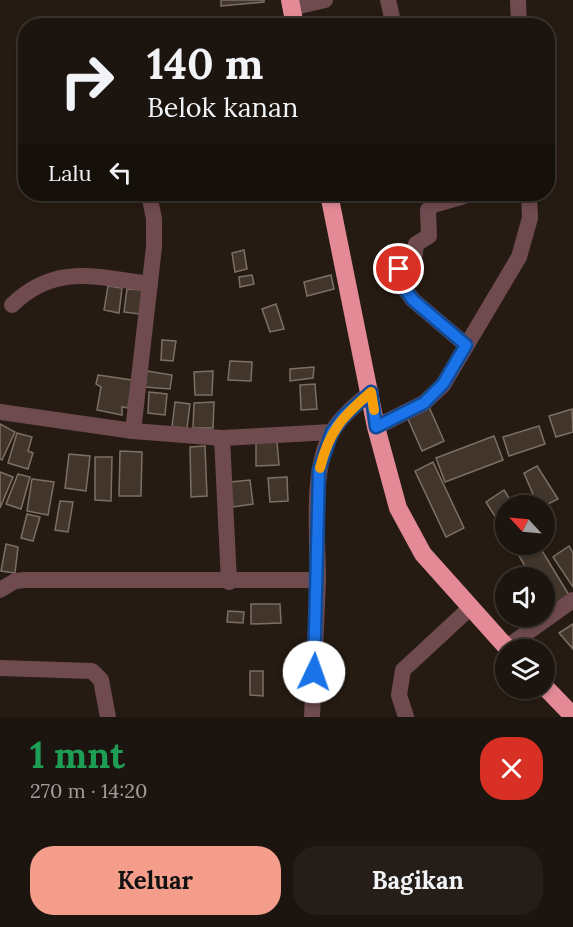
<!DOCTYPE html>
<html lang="id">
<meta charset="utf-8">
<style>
body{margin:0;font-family:Lora,serif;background:#251d17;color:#f1f3f6;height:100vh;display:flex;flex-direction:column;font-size:22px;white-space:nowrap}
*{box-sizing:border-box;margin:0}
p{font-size:20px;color:#a09e9e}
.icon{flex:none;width:33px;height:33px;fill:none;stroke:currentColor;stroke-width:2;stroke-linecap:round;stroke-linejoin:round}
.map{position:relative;height:717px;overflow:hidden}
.sheet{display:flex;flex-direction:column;background:#1c140e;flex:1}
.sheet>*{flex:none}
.hud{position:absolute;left:18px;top:18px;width:537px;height:183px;border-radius:24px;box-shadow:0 3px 9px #0003,0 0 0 2px #3a332e;background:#1c140e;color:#f1f3f6;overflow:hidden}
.needle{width:39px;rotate:296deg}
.tools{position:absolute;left:495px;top:495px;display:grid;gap:12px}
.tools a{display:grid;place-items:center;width:60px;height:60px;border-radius:50%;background:#1c140e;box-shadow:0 3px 9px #0003,0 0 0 2px #3a332e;font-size:30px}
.pin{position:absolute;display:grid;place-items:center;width:51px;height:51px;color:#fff;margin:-26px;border:3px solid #fff;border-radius:50%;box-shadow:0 2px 6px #0007}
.me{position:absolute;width:66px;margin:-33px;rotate:3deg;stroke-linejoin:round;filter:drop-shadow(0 0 4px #0008)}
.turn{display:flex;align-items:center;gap:21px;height:126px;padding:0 30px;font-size:27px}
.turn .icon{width:78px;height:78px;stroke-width:2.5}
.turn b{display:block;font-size:42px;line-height:51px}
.then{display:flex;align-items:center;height:57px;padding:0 30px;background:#0003;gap:12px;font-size:22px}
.round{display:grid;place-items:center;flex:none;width:63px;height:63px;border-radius:24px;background:#251d17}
.headline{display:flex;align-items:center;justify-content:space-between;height:102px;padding:0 30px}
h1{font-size:36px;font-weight:800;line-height:45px;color:#1e9e55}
.action{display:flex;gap:12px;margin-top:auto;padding:12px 30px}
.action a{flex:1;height:69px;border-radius:24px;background:#f49d8b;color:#111;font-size:24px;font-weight:800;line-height:69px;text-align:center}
.action a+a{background:#251d17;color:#f1f3f6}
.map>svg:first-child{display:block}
.building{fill:#42362c;stroke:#7d6f64;stroke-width:1.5}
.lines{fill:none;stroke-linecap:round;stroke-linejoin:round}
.minor{stroke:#6f4b50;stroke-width:16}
.highway{stroke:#e38a96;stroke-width:18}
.route-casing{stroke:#114b97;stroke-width:15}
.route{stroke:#1a73e8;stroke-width:10}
.slow{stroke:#f59e0b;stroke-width:10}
</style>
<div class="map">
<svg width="573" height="717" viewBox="0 0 573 717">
<rect width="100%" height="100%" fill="#261b12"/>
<g class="building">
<polygon points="221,0 264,0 264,2 221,6"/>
<rect x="150" y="18" width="14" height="8"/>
<polygon points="244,250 247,269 235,272 232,253"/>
<polygon points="252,275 254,284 240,287 239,277"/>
<polygon points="331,275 334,289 307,296 304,282"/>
<polygon points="108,286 122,288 119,313 104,310"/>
<polygon points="127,289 143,290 140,314 124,312"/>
<polygon points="276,304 284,329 270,332 262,309"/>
<polygon points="162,340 176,341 173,361 161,360"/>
<polygon points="230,361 252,362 251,381 228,380"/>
<polygon points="314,367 313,378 290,381 290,369"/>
<polygon points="147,371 172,375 170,389 145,387"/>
<polygon points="213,371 212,395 195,395 194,372"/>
<polygon points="98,375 132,380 128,408 122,407 122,415 97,410 101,387 96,384"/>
<polygon points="315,384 317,409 301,410 300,385"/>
<polygon points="149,392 167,394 165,415 148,413"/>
<polygon points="175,402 190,404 187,428 172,427"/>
<polygon points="214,402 213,428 193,428 194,403"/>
<polygon points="429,407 444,441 422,451 407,417"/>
<polygon points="572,409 573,432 556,437 549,416"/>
<polygon points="0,424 15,432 2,460 0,459"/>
<polygon points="539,426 545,444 509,456 503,437"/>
<polygon points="17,433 32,437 28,451 33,453 28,469 8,463"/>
<polygon points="494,436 503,460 445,482 436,458"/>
<polygon points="256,441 277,442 279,465 256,466"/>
<polygon points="205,446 207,496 191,497 190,447"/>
<polygon points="120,451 142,452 141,496 119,496"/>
<polygon points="69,454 90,456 86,491 65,488"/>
<polygon points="95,457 112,457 111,501 95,500"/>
<polygon points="433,462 464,528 446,537 415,471"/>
<polygon points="537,466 558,499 544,506 538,506 524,473"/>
<polygon points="0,472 13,477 0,508"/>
<polygon points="18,474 30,477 21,509 6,504"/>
<polygon points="287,477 288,501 270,502 268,478"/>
<polygon points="32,479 54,482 48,515 27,511"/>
<polygon points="250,480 253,504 233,507 230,482"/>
<polygon points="504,490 514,506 506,506 506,534 486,502"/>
<polygon points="60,501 73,502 68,532 55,530"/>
<polygon points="27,514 40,517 33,541 21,538"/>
<polygon points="6,544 18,547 15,573 1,571"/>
<polygon points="512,544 538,544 569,595 550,607 544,598 544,578 532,578"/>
<polygon points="569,546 573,553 573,587 553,557"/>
<polygon points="251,604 280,604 281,623 251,624"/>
<polygon points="228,611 244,612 243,623 227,622"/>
<polygon points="573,624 573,649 559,633"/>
<polygon points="250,671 263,671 263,696 250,695"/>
</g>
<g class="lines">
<g class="minor">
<polyline points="388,0 394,26"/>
<polyline points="518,0 519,26"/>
<polyline points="291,8 325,0"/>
<path d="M12,305C55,263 96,277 150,284"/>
<polyline points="466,345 413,300 404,288 399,269 405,262 414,261 416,244 429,236 428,210 433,205 471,194"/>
<polyline points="0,412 133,431 222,438 332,432"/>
<polyline points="376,427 424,403 443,385 519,257 530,218 529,194"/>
<polyline points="133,431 154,247 154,219 149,194"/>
<polyline points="222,438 229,582"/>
<path d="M0,590L15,581L25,580H318C318,537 310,471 332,432C341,416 357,404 371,392"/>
<polyline points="507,647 573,600"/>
<polyline points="0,668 92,671 101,680 108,717"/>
<polyline points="312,717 318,580"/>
<polyline points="406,717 399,695 403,670 470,608"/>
</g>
<g class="highway">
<polyline points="290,0 295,26"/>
<polyline points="329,194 376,427 398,508 423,554 509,650"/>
<polyline points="544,686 573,716"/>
</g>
</g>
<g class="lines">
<defs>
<polyline id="route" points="314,672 319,470 332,432 344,416 371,392 376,427 424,403 443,384 466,345 413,300 404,288 399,269"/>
</defs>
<use href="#route" class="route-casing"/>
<use href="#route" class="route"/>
<path class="slow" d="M320,468C329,431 342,417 371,392L374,410"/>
</g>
</svg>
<div class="tools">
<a><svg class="needle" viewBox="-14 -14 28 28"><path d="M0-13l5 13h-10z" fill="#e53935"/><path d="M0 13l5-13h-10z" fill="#a09e9e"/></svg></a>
<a><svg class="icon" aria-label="sound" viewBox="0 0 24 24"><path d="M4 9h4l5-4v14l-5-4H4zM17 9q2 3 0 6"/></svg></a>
<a><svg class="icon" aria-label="layers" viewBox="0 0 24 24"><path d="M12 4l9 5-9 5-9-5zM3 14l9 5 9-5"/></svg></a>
</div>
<div class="pin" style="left:399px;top:269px;background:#d93025"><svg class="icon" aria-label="arrive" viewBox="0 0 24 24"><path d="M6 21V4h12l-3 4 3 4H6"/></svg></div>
<svg class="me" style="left:314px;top:672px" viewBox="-20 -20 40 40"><circle r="19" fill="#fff"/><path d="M0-13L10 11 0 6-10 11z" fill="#1a73e8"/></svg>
<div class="hud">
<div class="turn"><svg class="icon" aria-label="right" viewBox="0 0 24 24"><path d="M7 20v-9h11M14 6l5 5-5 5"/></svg><div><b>140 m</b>Belok kanan</div></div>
<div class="then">Lalu<svg class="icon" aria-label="left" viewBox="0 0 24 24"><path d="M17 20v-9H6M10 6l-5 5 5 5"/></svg></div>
</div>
</div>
<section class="sheet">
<div class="headline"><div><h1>1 mnt</h1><p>270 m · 14:20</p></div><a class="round" style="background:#d93025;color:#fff"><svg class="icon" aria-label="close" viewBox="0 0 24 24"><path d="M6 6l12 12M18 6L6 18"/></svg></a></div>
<div class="action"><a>Keluar</a><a>Bagikan</a></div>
</section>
